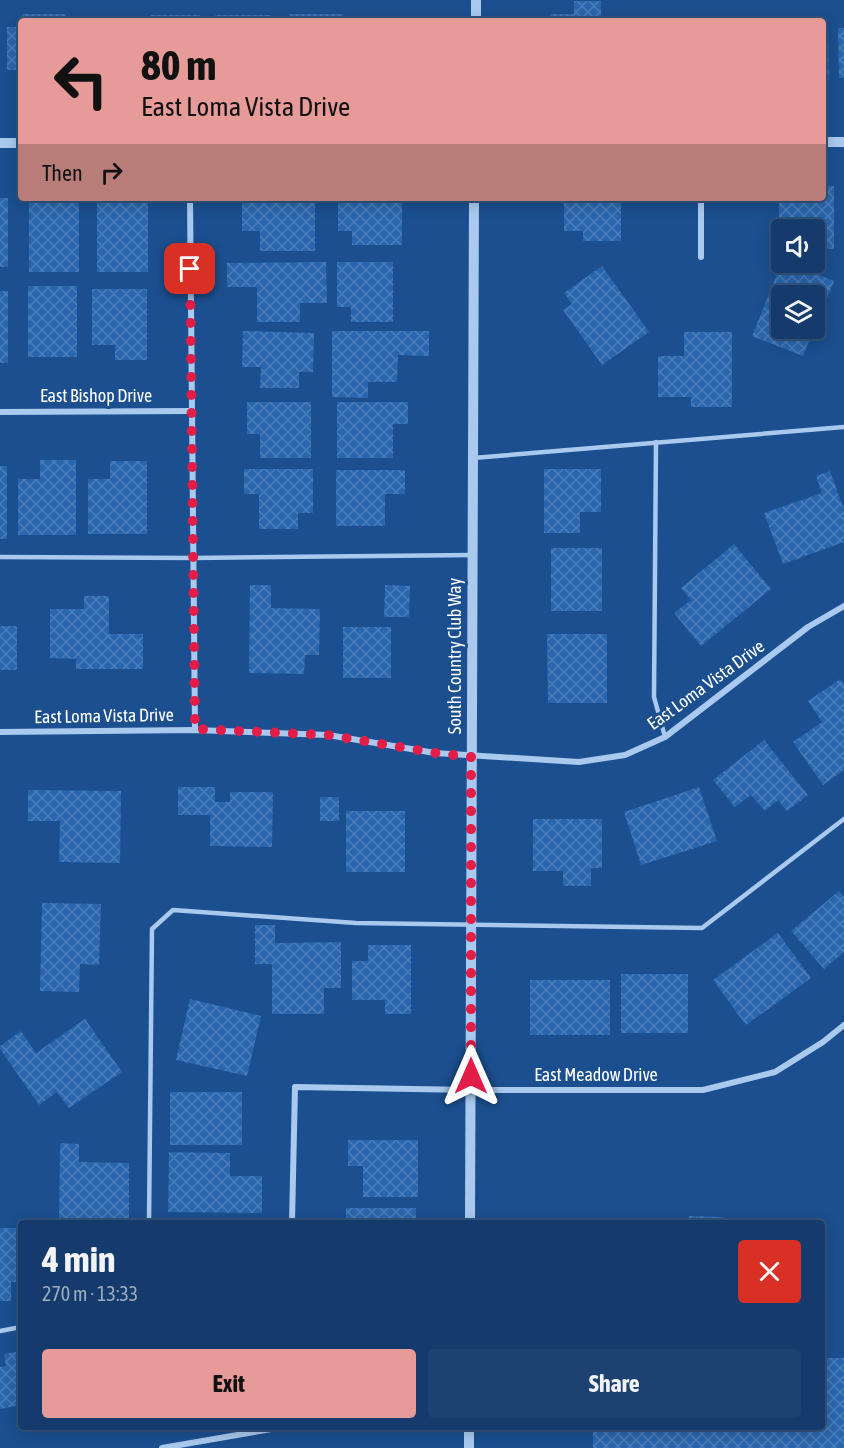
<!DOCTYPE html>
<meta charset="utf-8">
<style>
body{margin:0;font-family:"Asap Condensed",sans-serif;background:#1d4271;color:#f1f3f6;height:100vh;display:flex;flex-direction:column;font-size:22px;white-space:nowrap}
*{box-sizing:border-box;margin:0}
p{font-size:20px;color:#9dadc1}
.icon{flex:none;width:33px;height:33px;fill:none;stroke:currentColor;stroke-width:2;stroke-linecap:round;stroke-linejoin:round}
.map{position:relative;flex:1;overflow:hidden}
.side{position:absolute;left:18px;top:1220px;width:807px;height:210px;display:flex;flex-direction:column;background:#143b6b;border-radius:6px;box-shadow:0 3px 15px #0003,0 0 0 2px #33557e}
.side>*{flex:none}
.hud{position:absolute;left:18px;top:18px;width:808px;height:183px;border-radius:6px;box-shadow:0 3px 15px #0003,0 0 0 2px #33557e;background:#e69b98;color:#111;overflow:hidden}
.buttons{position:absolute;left:771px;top:219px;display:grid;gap:12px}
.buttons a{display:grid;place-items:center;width:54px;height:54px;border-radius:6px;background:#143b6b;box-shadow:0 3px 15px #0003,0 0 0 2px #33557e;font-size:30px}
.pin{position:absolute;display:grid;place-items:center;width:51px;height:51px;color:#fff;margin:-26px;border-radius:12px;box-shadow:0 3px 9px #0006}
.me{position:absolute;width:66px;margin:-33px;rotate:0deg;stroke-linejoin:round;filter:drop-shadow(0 0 4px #0008)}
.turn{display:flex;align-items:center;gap:21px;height:126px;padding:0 24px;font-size:27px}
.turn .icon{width:78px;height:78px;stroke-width:2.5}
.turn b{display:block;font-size:42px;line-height:51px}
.then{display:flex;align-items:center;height:57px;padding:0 24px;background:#0003;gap:12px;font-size:22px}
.round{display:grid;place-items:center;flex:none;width:63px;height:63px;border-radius:6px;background:#1d4271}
.overview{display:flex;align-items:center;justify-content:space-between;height:102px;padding:0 24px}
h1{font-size:36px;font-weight:700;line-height:45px}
.action{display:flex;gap:12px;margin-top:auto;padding:12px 24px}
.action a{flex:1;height:69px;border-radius:6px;background:#e69b98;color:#111;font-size:24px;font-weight:700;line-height:69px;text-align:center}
.action a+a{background:#1d4271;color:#f1f3f6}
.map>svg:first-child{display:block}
.building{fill:url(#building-cross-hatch)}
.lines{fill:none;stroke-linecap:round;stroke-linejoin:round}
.service{stroke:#a9c9ee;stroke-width:4.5}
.minor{stroke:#a9c9ee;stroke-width:6}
.tertiary{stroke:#a9c9ee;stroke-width:10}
.route{stroke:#e11d48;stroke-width:10;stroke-dasharray:0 18}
.labels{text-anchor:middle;stroke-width:6;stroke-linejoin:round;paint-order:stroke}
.street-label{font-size:18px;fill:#fff;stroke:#1b4f8f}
</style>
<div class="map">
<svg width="844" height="1448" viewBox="0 0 844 1448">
<defs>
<pattern id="building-cross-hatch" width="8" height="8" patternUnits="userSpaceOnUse" patternTransform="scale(1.5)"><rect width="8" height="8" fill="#2a66ad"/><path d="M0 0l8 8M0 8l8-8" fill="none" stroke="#4a7db9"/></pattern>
</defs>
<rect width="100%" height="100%" fill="#1b4f8f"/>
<g class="building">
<polygon points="574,1 601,1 601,21 550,21 550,14 574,14"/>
<rect x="22" y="14" width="44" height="7"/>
<rect x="290" y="14" width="53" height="7"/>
<rect x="151" y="15" width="49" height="6"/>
<rect x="215" y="15" width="56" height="6"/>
<polygon points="77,17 133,18 133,21 77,21"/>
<rect x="355" y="17" width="57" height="4"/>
<polygon points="743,18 743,21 698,21 697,19"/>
<polygon points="824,24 828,24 829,80 824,80"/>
<rect x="7" y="27" width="14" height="43"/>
<polygon points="838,28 844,28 844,78 839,78"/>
<polygon points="824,186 834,186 834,249 814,249 814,230 779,230 779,198 824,198"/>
<rect x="0" y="198" width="8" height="69"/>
<polygon points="242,198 315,198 315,251 260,251 260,231 242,231"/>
<polygon points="338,198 402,198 402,245 352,245 352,231 338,231"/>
<polygon points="564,198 621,198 621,241 583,241 583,231 564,231"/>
<rect x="29" y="200" width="50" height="72"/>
<rect x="97" y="200" width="51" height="72"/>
<polygon points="326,262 327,303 300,303 300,322 257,322 257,287 227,287 227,263"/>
<polygon points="337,262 393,262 393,322 351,322 351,307 337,307"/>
<polygon points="782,262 789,262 834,281 815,328 814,296 782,296 782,328 814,328 803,356 752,336"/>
<polygon points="602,266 649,332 602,365 563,310 572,304 564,293"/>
<rect x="28" y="286" width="49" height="71"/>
<polygon points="92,289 147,289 147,360 115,360 115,345 92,345"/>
<rect x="0" y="291" width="8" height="72"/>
<polygon points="243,331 314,333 313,372 299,372 299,388 260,388 261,367 242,367"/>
<polygon points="332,331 429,331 429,356 398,355 397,382 368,382 368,398 332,397"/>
<polygon points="684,332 732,332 732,407 691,407 691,397 658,397 658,356 684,356"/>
<polygon points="247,402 311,402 311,458 260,458 260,434 247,434"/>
<polygon points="337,402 408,402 408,424 393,424 393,458 337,458"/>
<polygon points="40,460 76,460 76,535 18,535 18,479 40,479"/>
<polygon points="110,461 147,461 147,534 88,534 88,479 110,479"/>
<rect x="0" y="466" width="7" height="73"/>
<polygon points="244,469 313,469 313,513 298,513 298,529 259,529 259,494 244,494"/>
<polygon points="544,469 601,469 601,512 580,512 580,533 544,533"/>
<polygon points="336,470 405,470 405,494 385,494 385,526 336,526"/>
<polygon points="830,471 844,510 844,542 783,564 764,513 822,493 816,476"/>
<polygon points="734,544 771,589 701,646 674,613 691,600 681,588"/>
<rect x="551" y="548" width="51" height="63"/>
<polygon points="250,585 271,585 271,608 320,609 319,655 305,655 304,674 249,673"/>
<polygon points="385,585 410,586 409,617 384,617"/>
<polygon points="84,596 109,596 109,634 143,634 143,669 76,669 76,659 50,658 50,609 84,609"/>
<rect x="0" y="626" width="17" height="44"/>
<rect x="343" y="627" width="48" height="51"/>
<polygon points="547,634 607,634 607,703 548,703"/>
<polygon points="840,679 844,684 844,770 823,785 793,742 822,722 808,701"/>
<polygon points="764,740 808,795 787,811 778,800 765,811 751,795 735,807 713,780"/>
<polygon points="178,787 215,787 215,802 230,802 230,792 273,792 272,847 210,846 210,815 178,815"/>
<polygon points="699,787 717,841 641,865 624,812"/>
<polygon points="28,790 121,791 120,863 59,862 60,821 28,821"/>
<rect x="320" y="797" width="19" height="24"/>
<rect x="346" y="811" width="59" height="61"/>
<polygon points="533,819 602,819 602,868 591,868 591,886 563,886 563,871 533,871"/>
<polygon points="839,891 844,897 844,952 824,969 791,931"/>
<polygon points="42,903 101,904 99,965 80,964 79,992 40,991"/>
<polygon points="255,925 275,925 275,943 341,942 341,988 324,988 324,1014 272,1014 272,964 255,964"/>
<polygon points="778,933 811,978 746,1025 713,980"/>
<polygon points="368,945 411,945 411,1014 385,1014 385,1000 352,1000 352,961 368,961"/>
<rect x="621" y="974" width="67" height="59"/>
<rect x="530" y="980" width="80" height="55"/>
<polygon points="190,999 261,1016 247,1076 176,1060"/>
<polygon points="85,1019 122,1072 69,1108 57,1092 39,1105 0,1049 0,1046 21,1031 36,1053"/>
<rect x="170" y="1092" width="72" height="53"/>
<polygon points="348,1140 418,1140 418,1197 363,1197 363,1166 348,1166"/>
<polygon points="60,1143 79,1144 79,1162 129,1163 129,1222 59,1222"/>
<polygon points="169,1152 230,1153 230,1176 262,1176 262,1213 168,1212"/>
<rect x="346" y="1208" width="70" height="14"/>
<polygon points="689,1216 724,1217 724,1222 689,1222"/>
<polygon points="0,1228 21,1228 21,1282 11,1282 11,1301 0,1301"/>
<polygon points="21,1351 21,1405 0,1409 0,1367 6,1366 4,1354"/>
<polygon points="822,1358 844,1358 844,1448 593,1448 593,1426 822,1426"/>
</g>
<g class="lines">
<g class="service">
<polyline points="656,442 654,697 665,737"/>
<polyline points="473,458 844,427"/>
<polyline points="0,557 193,558 472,555"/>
<polyline points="149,1222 152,929 173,910 356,923 702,928 844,819"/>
<polyline points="0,1331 21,1327"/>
</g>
<g class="minor">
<polyline points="190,198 195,730"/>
<polyline points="701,198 701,257"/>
<polyline points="0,412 192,411"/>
<polyline points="0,732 195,730 328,735 435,753 579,762 625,755 665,737 808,627 844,606"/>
<polyline points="292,1222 295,1087 472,1090 703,1090 775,1072 823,1042 844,1025"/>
<polyline points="162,1448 289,1426"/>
</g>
<g class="tertiary">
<polyline points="476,21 476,0"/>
<polyline points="824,142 844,142"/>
<polyline points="0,143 21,143"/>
<polyline points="470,1222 474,198"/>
<polyline points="469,1448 469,1426"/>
</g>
</g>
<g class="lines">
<polyline class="route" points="190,269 195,729 328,735 435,753 471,757 471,1076"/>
</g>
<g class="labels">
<g class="street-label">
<text x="96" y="402">East Bishop Drive</text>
<text transform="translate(455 656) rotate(-90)" y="6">South Country Club Way</text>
<text transform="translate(706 685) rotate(-36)" y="6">East Loma Vista Drive</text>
<text transform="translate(104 716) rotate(-1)" y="6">East Loma Vista Drive</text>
<text x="596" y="1081">East Meadow Drive</text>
</g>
</g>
</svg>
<div class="buttons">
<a><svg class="icon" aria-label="sound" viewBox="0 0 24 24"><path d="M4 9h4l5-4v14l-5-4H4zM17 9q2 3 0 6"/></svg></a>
<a><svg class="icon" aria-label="layers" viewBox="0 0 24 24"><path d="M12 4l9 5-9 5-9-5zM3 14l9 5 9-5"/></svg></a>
</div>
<div class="pin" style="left:190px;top:269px;background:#d93025"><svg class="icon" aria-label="arrive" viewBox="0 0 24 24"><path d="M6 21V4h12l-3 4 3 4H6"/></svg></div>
<svg class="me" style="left:471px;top:1076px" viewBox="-20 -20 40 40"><path d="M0-17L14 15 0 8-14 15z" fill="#e11d48" stroke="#fff" stroke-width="4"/></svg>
<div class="hud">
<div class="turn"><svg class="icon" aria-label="left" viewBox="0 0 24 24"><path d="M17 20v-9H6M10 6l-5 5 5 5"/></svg><div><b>80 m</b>East Loma Vista Drive</div></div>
<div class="then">Then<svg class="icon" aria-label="right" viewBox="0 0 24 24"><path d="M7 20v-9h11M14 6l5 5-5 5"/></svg></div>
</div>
<section class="side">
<div class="overview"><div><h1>4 min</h1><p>270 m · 13:33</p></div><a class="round" style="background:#d93025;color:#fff"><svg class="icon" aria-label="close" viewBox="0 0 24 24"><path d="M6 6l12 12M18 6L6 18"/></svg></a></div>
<div class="action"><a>Exit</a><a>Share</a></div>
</section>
</div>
